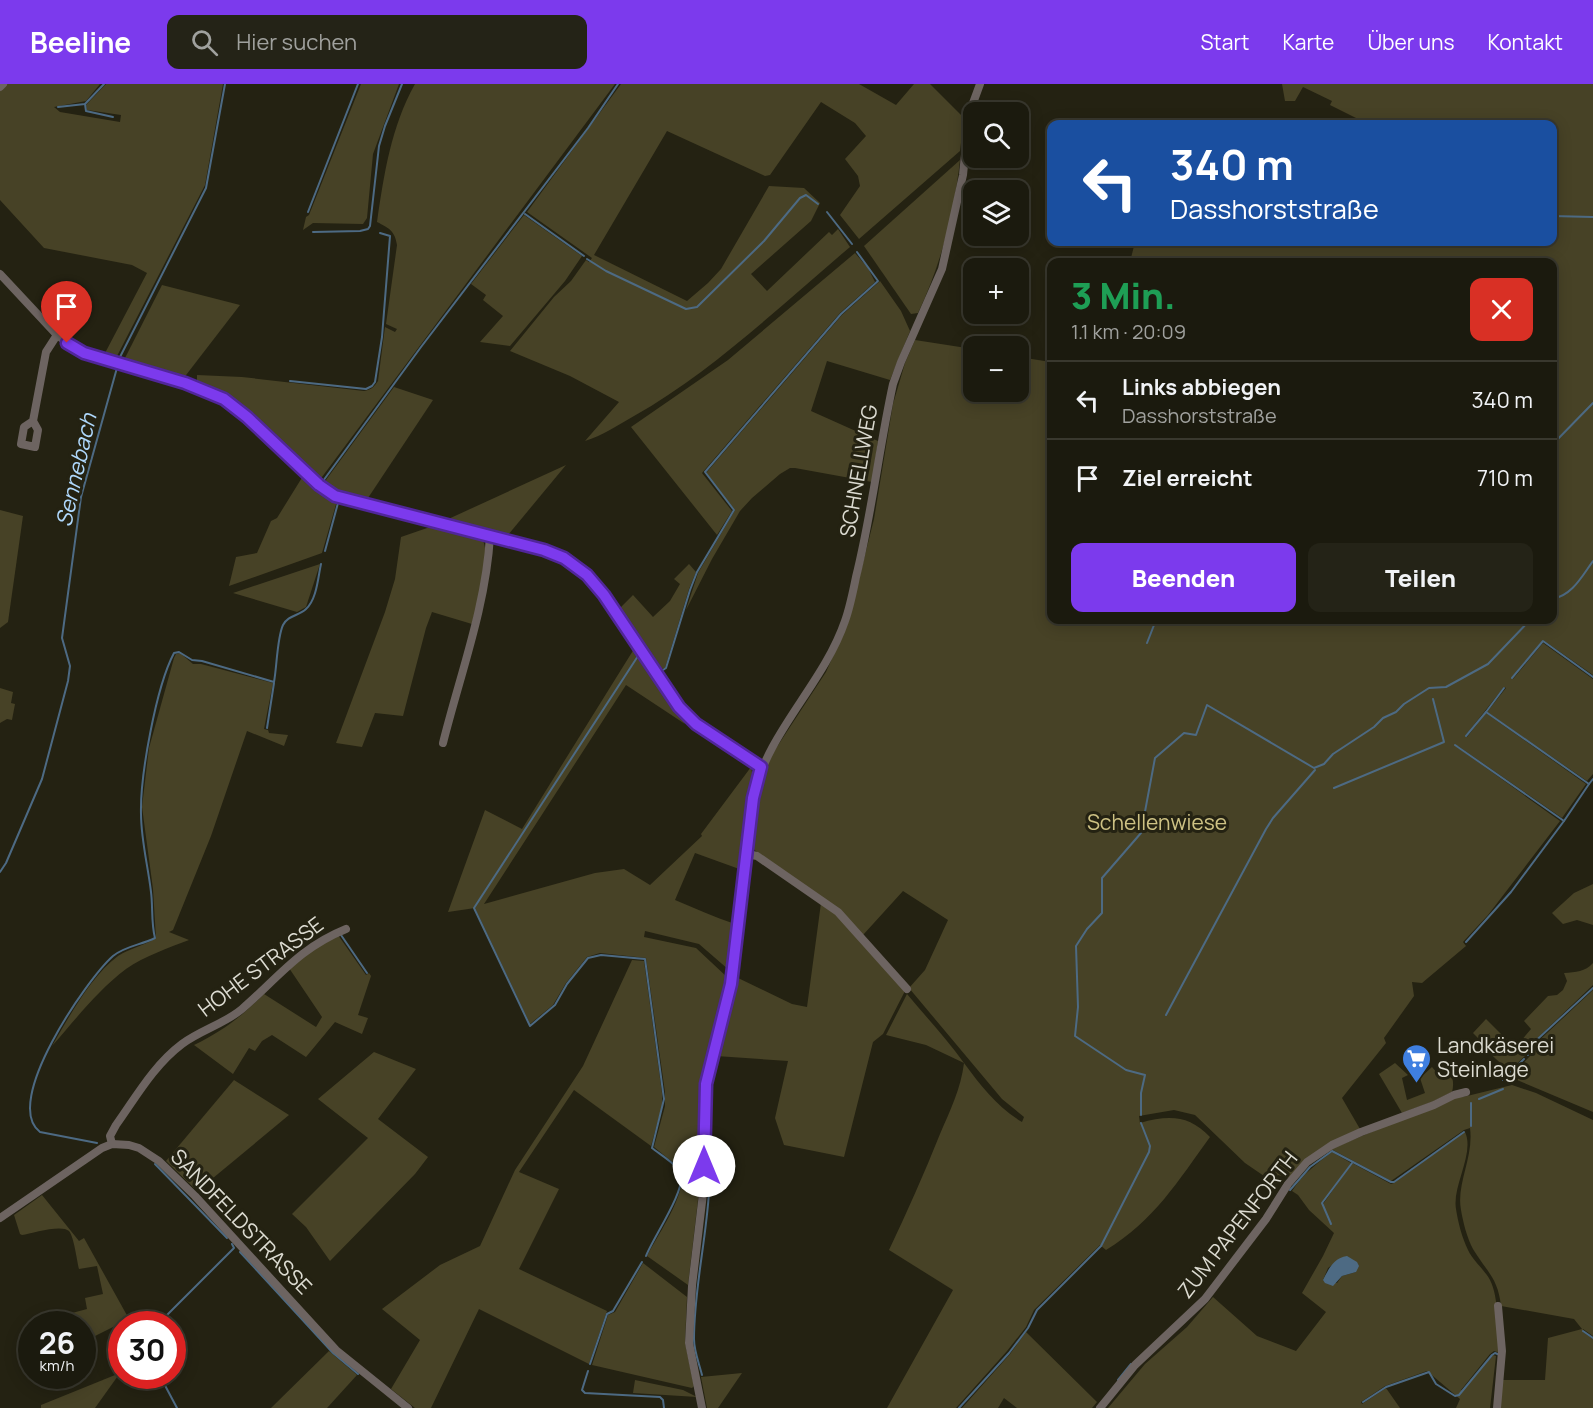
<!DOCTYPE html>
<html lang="de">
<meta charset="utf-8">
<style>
body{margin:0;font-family:Manrope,sans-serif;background:#242317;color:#f1f3f6;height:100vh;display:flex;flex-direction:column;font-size:22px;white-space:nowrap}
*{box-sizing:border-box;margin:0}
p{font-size:20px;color:#a0a19e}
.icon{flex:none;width:33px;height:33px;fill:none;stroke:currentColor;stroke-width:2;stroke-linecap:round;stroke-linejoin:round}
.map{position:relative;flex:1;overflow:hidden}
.sheet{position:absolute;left:1047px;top:174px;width:510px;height:366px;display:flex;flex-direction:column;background:#1b1a0e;border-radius:12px;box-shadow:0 3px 15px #0003,0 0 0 2px #39382e}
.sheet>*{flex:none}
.banner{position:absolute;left:1047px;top:36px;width:510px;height:126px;border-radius:12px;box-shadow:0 3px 15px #0003,0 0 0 2px #39382e;background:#1a4fa0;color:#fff;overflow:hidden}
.controls{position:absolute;left:963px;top:18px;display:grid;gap:12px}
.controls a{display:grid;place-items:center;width:66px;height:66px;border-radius:12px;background:#1b1a0e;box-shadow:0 3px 15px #0003,0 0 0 2px #39382e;font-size:30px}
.speed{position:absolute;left:18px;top:1227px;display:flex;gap:12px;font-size:30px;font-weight:700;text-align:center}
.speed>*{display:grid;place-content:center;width:78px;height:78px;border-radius:50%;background:#1b1a0e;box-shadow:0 3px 15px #0003,0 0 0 2px #39382e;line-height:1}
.speed small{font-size:15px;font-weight:400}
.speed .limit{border:9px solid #d22;background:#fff;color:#111}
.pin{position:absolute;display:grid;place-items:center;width:51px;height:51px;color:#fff;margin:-62px -26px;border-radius:50% 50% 50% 0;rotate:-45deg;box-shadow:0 0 6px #0007}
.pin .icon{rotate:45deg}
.me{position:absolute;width:66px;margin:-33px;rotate:0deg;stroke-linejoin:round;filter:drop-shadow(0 0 4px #0008)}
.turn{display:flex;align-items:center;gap:21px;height:126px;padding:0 24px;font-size:27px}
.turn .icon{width:78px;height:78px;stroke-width:2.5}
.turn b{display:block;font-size:42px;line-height:51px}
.round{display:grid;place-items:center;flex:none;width:63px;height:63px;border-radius:12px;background:#242317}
.headline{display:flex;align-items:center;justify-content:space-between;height:102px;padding:0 24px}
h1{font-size:36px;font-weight:800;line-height:45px;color:#1e9e55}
.cta{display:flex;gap:12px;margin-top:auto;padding:12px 24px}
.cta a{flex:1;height:69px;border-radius:12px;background:#7c3aed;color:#fff;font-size:24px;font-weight:800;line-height:69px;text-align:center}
.cta a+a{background:#242317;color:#f1f3f6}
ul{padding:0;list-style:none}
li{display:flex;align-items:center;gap:18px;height:78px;padding:0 24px;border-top:2px solid #39382e}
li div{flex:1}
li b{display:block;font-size:22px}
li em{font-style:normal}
header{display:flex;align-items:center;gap:36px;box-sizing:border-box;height:84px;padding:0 30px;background:#7c3aed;color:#fff}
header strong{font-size:28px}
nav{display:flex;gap:33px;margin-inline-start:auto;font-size:21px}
.search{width:420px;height:54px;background:#242317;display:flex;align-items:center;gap:15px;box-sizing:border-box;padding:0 21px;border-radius:12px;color:#a0a19e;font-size:22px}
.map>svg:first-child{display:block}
.green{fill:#474226;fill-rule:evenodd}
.water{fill:#4d6a83}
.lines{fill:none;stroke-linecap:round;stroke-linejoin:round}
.stream{stroke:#4d6a83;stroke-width:2}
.minor{stroke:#6d6461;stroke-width:8}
.route-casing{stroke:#51269a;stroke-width:15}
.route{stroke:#7c3aed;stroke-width:10}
.labels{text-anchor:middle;stroke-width:6;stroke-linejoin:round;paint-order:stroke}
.street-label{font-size:21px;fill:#dcdbd1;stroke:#242212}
.park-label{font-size:21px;fill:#cec284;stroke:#242212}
.poi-label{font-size:21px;fill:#dcdbd1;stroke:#242212;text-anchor:start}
.water-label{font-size:22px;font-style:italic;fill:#afd8fc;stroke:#242212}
</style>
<header>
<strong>Beeline</strong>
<div class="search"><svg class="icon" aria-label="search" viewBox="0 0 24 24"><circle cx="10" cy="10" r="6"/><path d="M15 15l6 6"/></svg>Hier suchen</div>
<nav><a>Start</a><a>Karte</a><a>Über uns</a><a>Kontakt</a></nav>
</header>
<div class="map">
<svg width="1593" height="1324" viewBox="0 0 1593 1324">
<rect width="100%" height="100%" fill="#242212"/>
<g class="green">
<polygon points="7,0 100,0 86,17 54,23 60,28 120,38 121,31 87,26 86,21 106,0 223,0 205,101 116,274 104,271 147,189 132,181 44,164 0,116 0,7"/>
<polygon points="361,0 399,0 373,70 367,134 363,140 313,139 303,146 306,133 309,131"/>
<path d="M415,0H615L319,397L248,328L224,311L197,299V291L242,293L364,307C371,306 374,303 378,297L385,243L395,248L397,245L386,240L397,161C395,147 389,144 377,138C384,90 391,43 415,0Z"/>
<path d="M621,0H859L896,21L914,0H930L964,34L960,67L859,155L840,131L860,102L858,92L845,75L866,52L855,39L821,18L770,91L765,92L667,47L594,171L687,217L708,199L721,185L769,102L804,104L820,119L811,137L751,190L767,207L829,148L832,151L838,145L850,163C780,222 713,287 634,332C618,341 602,352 585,357L619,318L570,292L510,267L554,213L571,197L586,176L589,178L592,174L527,128Z"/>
<path d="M1282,0H1593V591L1543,556L1511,594L1513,595L1543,559L1593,595V690L1587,697L1487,628L1506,604L1504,603L1465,652L1467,653L1486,629L1586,700L1562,734L1458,662L1457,663L1560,737L1488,831L1463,858L1466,862L1422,899L1412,898L1414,912L1384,954L1386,959L1342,1014L1360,1045L1288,1094L1278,1091L1274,1099L1245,1079L1195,1031L1174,1026L1139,1032L1140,1039C1169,1031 1189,1031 1210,1053C1178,1097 1154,1137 1106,1166L1100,1161L1034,1226L1026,1243L1007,1267L956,1324H887L953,1206L889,1166C907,1128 924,1090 940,1050C950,1027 961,1004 964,979L926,961L886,951L907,910C926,933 947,955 964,979C981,1002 997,1023 1022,1038L1024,1033L1002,1015L909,904L925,886L948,836L903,807L863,851L752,764L757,716L761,696L771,672L826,588L848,539L874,435L893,320L905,279L915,256L973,265L974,308H1018L1019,273L1051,278L1052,536H1552V178H1130L1135,158H1552V40H1358L1360,36L1330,21L1332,17L1303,3L1295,17H1285Z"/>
<path d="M960,76C954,130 941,180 918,229L911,230L864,162Z"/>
<polygon points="524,131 582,172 565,197 510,262 480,258 503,232 483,216 486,211 471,200"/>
<polygon points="855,169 868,184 875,198 840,229 702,389 732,427 717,451 631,343 728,276"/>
<polygon points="880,197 901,227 910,247 890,296 827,277 811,327 878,357 872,398 795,384 790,384 780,390 752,414 740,427 712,475 686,526 698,489 735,426 706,389 842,231"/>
<polygon points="162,201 240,221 183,295 124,276"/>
<polygon points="394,303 433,316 368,414 337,408 323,400"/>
<polygon points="566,381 508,451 444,437"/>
<path d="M303,392C314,402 323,412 337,417L322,469L229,502L236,473L257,469L271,437L277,434Z"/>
<polygon points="0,426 23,432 8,538 0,544"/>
<path d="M430,443L483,456C492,482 478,515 472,540L432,528L426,544L403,632L375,629L362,663L336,659L385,528L395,495L401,453Z"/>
<polygon points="320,480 306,523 297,528 233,509"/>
<polygon points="689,480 696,488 689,505 665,584 662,585 620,524 633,511 653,533 670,517 680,500 674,495"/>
<path d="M634,565L685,640L626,601L484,820L595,789L624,785L650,801L702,752L701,750L751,683L753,694L749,714L742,786L695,769L675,816C695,824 714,833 735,840L729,886L699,860L645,847L644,853L696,864L727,893L702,999L699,1107L688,1201L647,1172C657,1152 689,1107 681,1085L654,1063L665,1022V1008L646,874L600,869L587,873L566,899L553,921L530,940L475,824L448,828L485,726L522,745Z"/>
<path d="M180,569L193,580H201L273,599L264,645L268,646L269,649L288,651L284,662L247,647L211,752L173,846L169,848L189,856C168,864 145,872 126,885C98,906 75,936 52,962C69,933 91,892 118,872C130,864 144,862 156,854L153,805L142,723L149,664L174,574L176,570Z"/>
<polygon points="0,604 13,608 11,619 15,620 12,636 7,635 0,639"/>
<polygon points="1593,800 1593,841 1577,836 1563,840 1552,829 1574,809"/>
<polygon points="821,819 836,830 905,907 883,950 873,958 844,1073 784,1061 775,1034 788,977 716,972 736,893 792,920 807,923"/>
<path d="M338,851L366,891L369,889L371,892L358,931L368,934L362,950L335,938L306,973L272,951L262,957L255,967L249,964L233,990L194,961C223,947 241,933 264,910L316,943L322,933L289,884L309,868Z"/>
<polygon points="632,876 644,877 662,1009 662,1022 651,1062 574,1006 519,1088 559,1105 519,1185 607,1227 589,1280 479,1225 431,1324 415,1324 391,1305 420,1256 382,1225 440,1181 480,1162 515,1086 583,982"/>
<path d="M1593,879V901L1528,963V969L1509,987L1483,963L1485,961L1473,949L1486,935L1515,964L1531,945L1524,937L1548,912L1557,911L1563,906L1567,897L1564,889C1576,888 1585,888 1593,879Z"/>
<polygon points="1593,906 1593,1028 1510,993 1531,971 1531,964"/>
<polygon points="374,968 416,985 378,1035 428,1073 415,1090 330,1177 306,1143 292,1130 368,1054 318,1015"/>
<path d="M1395,979L1408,991L1402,994L1407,1016L1425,1009L1420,994L1432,983L1437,989L1445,983C1452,989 1455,998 1452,1008L1434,1017L1402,1029L1379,990Z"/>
<polygon points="234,996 289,1031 201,1104 194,1104 166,1077"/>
<path d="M1512,1001L1536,1009L1593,1036V1252L1583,1245V1248L1593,1255V1324H1499L1503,1296H1545L1548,1254L1582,1245L1574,1235L1501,1222C1498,1194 1487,1188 1473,1165C1467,1154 1463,1138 1461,1126C1456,1100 1474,1073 1470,1044L1464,1046L1391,1097L1331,1065L1455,1013H1463Z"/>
<path d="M1465,1048C1475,1069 1452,1102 1456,1125C1458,1138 1462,1154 1468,1166C1473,1177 1484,1185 1490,1196C1499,1213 1498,1249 1500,1269L1494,1267L1490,1270L1461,1306L1463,1307L1493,1271L1496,1272L1490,1324H1456L1460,1315L1427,1287L1385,1302L1361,1318L1362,1320L1386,1304L1400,1324H1108L1145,1280L1187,1243L1213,1213L1257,1252L1296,1267L1326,1228L1302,1209L1323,1172L1334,1149L1309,1126L1298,1111L1292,1107C1303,1090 1316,1080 1332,1068L1351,1079L1322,1120L1330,1140L1323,1120L1352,1079L1391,1100L1394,1099ZM1336,1178L1356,1188L1342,1192L1337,1199L1323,1196L1328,1184Z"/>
<path d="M42,1111L79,1157L84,1154L129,1235L83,1258L82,1240H53L65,1237L72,1229L87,1225L85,1214L103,1210L97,1182L79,1185C77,1177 74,1153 69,1147C62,1140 32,1149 22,1151L20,1150L14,1131Z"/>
<polygon points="643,1179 687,1213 685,1258 694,1302 692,1304 592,1281 608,1231 615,1228"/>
<polygon points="1026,1248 1097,1318 1092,1324 1017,1324 1004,1314 998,1324 962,1324 1010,1270"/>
<polygon points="329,1267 357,1291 327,1324 271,1324"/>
<polygon points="120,1289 95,1324 41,1324 41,1321"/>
<polygon points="742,1289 718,1324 707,1324 701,1293"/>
<polygon points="635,1296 683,1306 697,1313 633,1309"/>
</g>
<path class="water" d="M1347,1172L1357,1178L1359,1182L1356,1188L1342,1192L1333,1202L1325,1199L1323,1196C1329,1184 1334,1174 1347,1172Z"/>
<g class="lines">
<g class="stream">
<polyline points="85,20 86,27 113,33"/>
<polyline points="58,23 85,20 104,0"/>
<polyline points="308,128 358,0"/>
<polyline points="827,128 852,160"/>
<polyline points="525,130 584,172"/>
<polyline points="1552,132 1593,133"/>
<polyline points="313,148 360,147 368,145 370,142 379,62 385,42 402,0"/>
<polyline points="587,175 606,187 686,225 697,223 764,157 800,114 806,111 818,120"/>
<polyline points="290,297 366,305 372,302 375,298 382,253 390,152 380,149"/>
<polyline points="1552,361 1593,319"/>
<polyline points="323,397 421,263 588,44 618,0"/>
<polyline points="325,467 338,419"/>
<path d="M1552,515C1572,512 1582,492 1593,477"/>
<polyline points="1147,559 1156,536"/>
<path d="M638,572L474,824L530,942L555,921L567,900L588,874L601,871L645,875L664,1015L652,1064C658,1069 679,1082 681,1089C686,1106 653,1154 646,1172"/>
<polyline points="663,586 666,584 690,506 697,488 734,426 705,388 841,230 878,197 857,168"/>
<polyline points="1512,594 1543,557 1593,593"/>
<polyline points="1486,628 1504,604"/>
<polyline points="267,644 274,599"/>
<polyline points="1466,652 1486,628 1589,700 1593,695"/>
<polyline points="1455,661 1564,737 1589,700"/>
<polyline points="1334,704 1444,658 1433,615"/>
<polyline points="0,788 6,779 42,695 68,597 70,582 62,554 81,413 120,273 206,104 225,0"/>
<polyline points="341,851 367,889"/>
<polyline points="1466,858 1511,808 1564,737"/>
<polyline points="1166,931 1266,745 1273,734 1315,686"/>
<polyline points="1528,971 1529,963 1593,904"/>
<polyline points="1503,996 1524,975"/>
<polyline points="1479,1015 1503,1005"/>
<polyline points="1471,1019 1471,1042"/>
<polyline points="1141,1031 1141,1009 1145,991 1126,986 1075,952 1078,923 1076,862 1087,845 1102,829 1102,794 1141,749 1155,674 1184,649 1196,651 1207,621 1314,684 1324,680 1333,670 1374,643 1383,634 1396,628 1404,620 1429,604 1446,603 1488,580 1530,536"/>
<path d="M97,1059L40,1048C1,1019 87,895 113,872C125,862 141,861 155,854C151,839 153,823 151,808C148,782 141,756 141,730C140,692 156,603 174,569L179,568L192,576L202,577L274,598C277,582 277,554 283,541C288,531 299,532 306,525C317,515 318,493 321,480"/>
<polyline points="155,1080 227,1154"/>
<polyline points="1290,1106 1310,1083 1332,1067 1391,1098 1394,1098 1464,1048"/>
<polyline points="1331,1140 1322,1119 1352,1079"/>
<polyline points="240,1168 333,1269 358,1290"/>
<polyline points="158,1240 234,1164 232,1160"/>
<polyline points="1583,1247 1593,1254"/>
<polyline points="590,1280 607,1230 613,1227 642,1178"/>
<polyline points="588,1287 582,1306 585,1309 660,1313 663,1316 664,1324"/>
<path d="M702,1291C699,1279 694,1267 694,1255C694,1206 706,1157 709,1108C712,1067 706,1025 714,984"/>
<polyline points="160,1292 177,1324"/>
<polyline points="1118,1296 1131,1280"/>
<polyline points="1363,1318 1386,1303 1429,1288 1436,1300 1455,1312 1459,1311 1492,1271 1495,1269 1500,1271"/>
<polyline points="959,1324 1009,1269 1028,1244 1037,1226 1101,1162 1149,1068 1150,1062 1141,1039"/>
</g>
<g class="minor">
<polyline points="0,3 3,0"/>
<polyline points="0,190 57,251 75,264 185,299 223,315 247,333 319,401 335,412 544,466 564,474 587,491 604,511 679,623 696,641 761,683"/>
<polyline points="33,337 38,346 35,363 21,360 24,343 33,337 46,268 57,251"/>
<path d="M443,659C460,591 486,522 490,452"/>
<polyline points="748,770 757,772 838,828 907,905"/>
<path d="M112,1060L110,1052L116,1041C136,1013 154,981 182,960C201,946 224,940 242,925C278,894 299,864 346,845"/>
<polyline points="0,1134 102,1064 112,1060 129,1061 139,1064 159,1077 195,1112 336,1266 408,1324"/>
<path d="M702,1324L689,1259L692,1202L704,1101L706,1000L731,900L753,714C767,648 823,601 845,537C850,523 853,508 856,493C872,429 879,364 893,300L901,278L942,185L963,91L969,30L980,0"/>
<polyline points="1100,1324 1135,1281 1205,1215 1266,1135 1288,1100 1307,1078 1332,1061 1361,1048 1434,1021 1454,1011 1466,1008"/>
<polyline points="1497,1324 1502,1267 1498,1222"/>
</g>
</g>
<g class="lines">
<defs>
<polyline id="route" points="67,259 84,269 185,299 224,315 247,333 319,401 335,412 544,466 564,474 587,491 604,511 679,623 696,640 761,683 753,714 731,900 706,1000 704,1082"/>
</defs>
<use href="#route" class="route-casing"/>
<use href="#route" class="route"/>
</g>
<defs>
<symbol id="supermarket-pin" viewBox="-11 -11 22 30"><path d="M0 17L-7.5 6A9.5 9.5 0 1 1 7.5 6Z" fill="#3f7fe0" stroke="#242212"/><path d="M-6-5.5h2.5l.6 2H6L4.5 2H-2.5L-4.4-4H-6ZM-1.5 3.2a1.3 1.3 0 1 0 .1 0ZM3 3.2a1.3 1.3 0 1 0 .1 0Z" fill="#fff"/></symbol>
</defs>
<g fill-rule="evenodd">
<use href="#supermarket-pin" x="1400" y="958" width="33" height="45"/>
</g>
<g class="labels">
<g class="street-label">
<text transform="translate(859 387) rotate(-80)" y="7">SCHNELLWEG</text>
<text transform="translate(261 883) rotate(-37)" y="7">HOHE STRASSE</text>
<text transform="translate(241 1138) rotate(46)" y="7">SANDFELDSTRASSE</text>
<text transform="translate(1238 1141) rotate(-52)" y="7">ZUM PAPENFORTH</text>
</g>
<g class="park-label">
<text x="1157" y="746">Schellenwiese</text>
</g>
<g class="poi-label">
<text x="1437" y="969">Landkäserei<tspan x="1437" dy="24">Steinlage</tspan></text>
</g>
<g class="water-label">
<text transform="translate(76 386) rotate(-77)" y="8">Sennebach</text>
</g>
</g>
</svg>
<div class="controls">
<a><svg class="icon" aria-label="search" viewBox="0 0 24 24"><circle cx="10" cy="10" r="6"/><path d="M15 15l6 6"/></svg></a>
<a><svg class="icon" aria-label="layers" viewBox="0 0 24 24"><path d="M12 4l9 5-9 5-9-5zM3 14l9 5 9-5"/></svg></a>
<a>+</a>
<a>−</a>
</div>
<div class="speed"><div>26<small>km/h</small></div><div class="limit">30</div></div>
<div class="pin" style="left:67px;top:259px;background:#d93025"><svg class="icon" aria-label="arrive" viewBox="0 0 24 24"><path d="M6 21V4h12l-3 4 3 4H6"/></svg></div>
<svg class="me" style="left:704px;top:1082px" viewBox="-20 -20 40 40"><circle r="19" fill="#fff"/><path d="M0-13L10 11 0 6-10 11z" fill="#7c3aed"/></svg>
<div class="banner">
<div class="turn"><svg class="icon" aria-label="left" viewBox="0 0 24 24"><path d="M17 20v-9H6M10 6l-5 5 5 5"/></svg><div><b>340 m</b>Dasshorststraße</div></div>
</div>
<section class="sheet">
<div class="headline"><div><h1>3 Min.</h1><p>1.1 km · 20:09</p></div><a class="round" style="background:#d93025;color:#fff"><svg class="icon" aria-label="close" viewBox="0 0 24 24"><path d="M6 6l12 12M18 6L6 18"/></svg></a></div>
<ul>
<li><svg class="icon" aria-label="left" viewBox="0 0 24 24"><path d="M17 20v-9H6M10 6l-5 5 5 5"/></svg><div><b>Links abbiegen</b><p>Dasshorststraße</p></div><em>340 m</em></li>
<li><svg class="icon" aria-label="arrive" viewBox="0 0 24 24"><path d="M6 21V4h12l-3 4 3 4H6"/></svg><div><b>Ziel erreicht</b></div><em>710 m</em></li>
</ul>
<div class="cta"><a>Beenden</a><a>Teilen</a></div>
</section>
</div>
